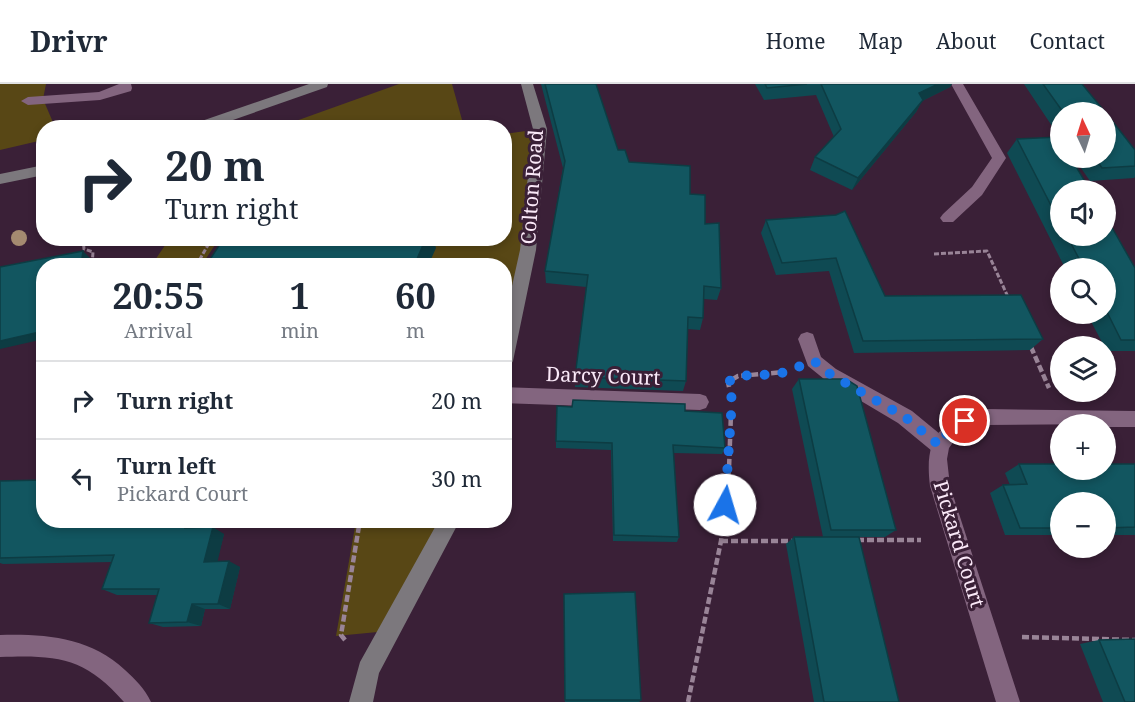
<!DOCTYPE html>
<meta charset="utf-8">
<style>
body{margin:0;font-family:"Noto Serif",serif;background:#f2f2f3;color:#1f2937;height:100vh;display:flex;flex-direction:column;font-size:22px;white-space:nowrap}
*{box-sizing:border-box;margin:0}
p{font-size:20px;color:#747a83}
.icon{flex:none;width:33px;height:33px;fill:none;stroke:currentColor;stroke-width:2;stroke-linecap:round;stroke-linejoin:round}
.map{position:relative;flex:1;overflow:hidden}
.drawer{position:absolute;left:36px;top:174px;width:476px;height:270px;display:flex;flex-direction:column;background:#fff;border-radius:24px;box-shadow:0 3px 9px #0003}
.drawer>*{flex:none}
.hud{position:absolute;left:36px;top:36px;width:476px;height:126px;border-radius:24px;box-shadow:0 3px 9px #0003;background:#fff;color:#1f2937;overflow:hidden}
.needle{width:39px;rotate:356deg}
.tools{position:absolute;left:1050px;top:18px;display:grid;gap:12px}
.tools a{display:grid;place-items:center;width:66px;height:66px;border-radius:50%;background:#fff;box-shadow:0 3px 9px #0003;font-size:30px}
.pin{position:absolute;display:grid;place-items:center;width:51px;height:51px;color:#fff;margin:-26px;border:3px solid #fff;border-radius:50%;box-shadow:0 2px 6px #0007}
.me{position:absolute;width:66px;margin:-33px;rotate:6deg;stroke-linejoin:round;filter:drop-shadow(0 0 4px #0008)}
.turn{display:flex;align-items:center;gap:21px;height:126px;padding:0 30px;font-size:27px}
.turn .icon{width:78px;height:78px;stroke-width:2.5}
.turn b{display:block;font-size:42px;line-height:51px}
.eta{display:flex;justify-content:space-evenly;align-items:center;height:102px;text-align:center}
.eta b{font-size:36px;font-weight:700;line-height:42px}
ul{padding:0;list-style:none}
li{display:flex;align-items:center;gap:18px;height:78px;padding:0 30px;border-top:2px solid #e0e1e3}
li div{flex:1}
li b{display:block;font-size:22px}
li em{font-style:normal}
header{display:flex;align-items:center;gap:36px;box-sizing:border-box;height:84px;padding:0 30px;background:#fff;border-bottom:2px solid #e0e1e3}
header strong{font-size:28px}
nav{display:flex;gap:33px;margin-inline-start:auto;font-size:21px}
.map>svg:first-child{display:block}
.green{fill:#584715}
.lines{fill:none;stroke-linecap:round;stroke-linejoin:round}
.path-far1{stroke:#998497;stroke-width:3;stroke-dasharray:5 2;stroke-linecap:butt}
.path{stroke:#998497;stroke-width:4.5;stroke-dasharray:7 3;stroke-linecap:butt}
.lane{fill:#83657f;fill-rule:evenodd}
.street{fill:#83657f;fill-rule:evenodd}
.secondary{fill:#7c787d;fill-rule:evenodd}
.tree{fill:#a48a70}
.wall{fill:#0f4a53}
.shaded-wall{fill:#0d3c43}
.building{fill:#125660;stroke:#0d3c43;stroke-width:1.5}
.route{stroke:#1a73e8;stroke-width:10;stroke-dasharray:0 18}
.labels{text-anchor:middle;stroke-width:6;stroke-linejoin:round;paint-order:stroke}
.street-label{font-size:20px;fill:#fae9f8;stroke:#3a2037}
</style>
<header>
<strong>Drivr</strong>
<nav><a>Home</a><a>Map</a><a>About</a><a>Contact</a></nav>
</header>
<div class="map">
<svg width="1135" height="618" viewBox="0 0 1135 618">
<rect width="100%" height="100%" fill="#3a2037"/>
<g class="green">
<polygon points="0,0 46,0 43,15 55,43 44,44 43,56 0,66"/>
<polygon points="399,0 452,0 464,43 279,43"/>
<polygon points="540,45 504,277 504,182 428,181 435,164 377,155 504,154 504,50"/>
<polygon points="170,154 219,155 205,176 233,180 151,182"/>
<polygon points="356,437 450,437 388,547 336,552"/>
</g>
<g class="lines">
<g class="path-far1">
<polyline points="83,154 84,165 93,168 92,182"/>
<polyline points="934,170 987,167 1008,213"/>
<polyline points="196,182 212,154"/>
<polyline points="1030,261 1031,264"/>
</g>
<g class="path">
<polyline points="1031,263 1049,304"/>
<polyline points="729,303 728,298 738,292 785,288"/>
<polyline points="857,456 921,456"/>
<polyline points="721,457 792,457"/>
<polyline points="1022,553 1135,556"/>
<polyline points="345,556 341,551 360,436"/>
<polyline points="688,618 721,457 729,385 731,329"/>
</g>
<g class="lane">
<polygon points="951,0 963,0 1006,74 982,111 953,138 943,138 940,134 943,130 972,103 992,74"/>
<polygon points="807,248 813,250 821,273 836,285 912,327 946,355 948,361 946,367 939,370 932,367 898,339 824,295 808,282 798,255 801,250"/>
</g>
<g class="street">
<polygon points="119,0 131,0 132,4 131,7 100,16 28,21 21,17 28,13 99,8"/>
<polygon points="504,303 700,310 706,312 709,318 706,324 700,326 504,319"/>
<path d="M985,325L1135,327V343H1106V340L985,341L972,344L957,353L949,364L947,375L950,402L1020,618H996L930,402C924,354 939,336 985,325Z"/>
<path d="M0,551C47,550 89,553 125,586C135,595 145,605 151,618H124C85,573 57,571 0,573Z"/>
</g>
<g class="secondary">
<polygon points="309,0 328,0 327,3 210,44 189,44 190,41"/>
<polygon points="521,0 533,0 547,45 536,166 513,277 510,282 504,284 504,238 520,166 533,45"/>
<polygon points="44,81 44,91 0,100 0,90"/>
<polygon points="439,436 460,436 379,589 373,618 349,618 360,578"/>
</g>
</g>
<circle class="tree" cx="19" cy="154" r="8"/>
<g class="wall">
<polygon points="541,0 596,0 618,66 629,78 690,110 705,140 721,204 717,216 704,215 703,234 700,246 687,245 686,297 683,307 575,303 575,293 586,203 546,199 545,187 563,84"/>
<polygon points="755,0 952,0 950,3 922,17 916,28 852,106 810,86 815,73 834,53 816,11 764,16"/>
<polygon points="1024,0 1082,0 1105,28 1060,28 1060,54"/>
<polygon points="1017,55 1060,106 1060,152 1106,152 1135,184 1135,267 1106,267 1106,262 1104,262 1087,230 1106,230 1106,184 1065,184 1007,69"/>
<polygon points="1135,66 1135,93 1134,94 1090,97 1074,74 1106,74"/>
<polygon points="836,131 885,212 1043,255 1030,266 854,269 829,187 776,191 761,149 766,136"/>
<polygon points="799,295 896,446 885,453 823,453 792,305"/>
<polygon points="685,327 725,364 722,370 673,369 679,453 677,458 613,457 611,366 556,364 556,357"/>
<polygon points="1019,380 1135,380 1135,451 1106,451 1106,418 1060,418 1060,451 1005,451 990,409 1003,401 1010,401 1005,389"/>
<polygon points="0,397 44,436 201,436 199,443 224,450 217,477 240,483 230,525 205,525 201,542 163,543 149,539 157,511 117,511 102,505 112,478 3,480 0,479"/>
<polygon points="794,453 899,618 814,618 786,460"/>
<polygon points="564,510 641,616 639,618 565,618"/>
<polygon points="1099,556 1135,618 1103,618 1080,560"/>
</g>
<g class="shaded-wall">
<polygon points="938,0 952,0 950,3 922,17 916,28 852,106 858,94 919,9"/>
<polygon points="426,154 433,154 436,164 428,182 414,182"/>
<polygon points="83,167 90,174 89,182 81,182"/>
<polygon points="44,247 44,255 0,265 0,257"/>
<polygon points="187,436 201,436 197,451 185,444"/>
<polygon points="213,443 224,450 216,484 204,478"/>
<polygon points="229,477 240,483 230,525 218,520"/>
<polygon points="192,520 205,525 201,542 187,538"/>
</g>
<g class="building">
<polygon points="545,0 596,0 618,66 625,66 629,78 690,82 690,110 705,111 705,140 719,139 721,204 704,202 703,234 688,233 686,297 575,293 588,191 545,187 565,77"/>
<polygon points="765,0 807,0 767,4"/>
<polygon points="821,0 938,0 919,9 923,16 858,94 815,73 841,45"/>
<polygon points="1043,0 1082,0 1105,28 1063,28"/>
<polygon points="1106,29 1135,66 1135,82 1102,84 1095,74 1106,74"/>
<polygon points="1059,53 1060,56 1060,74 1071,74 1090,106 1060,106 1060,139 1017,55"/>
<polygon points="845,127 885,212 1021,211 1043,255 863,257 836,174 782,179 766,136 836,131"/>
<polygon points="1106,133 1135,184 1135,256 1121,256 1106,226 1106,184 1084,184 1067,152 1106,152"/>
<polygon points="224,154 426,154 414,182 215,182 207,180"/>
<polygon points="83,167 81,182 44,182 44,247 0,257 0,183"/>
<polygon points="799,295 846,295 857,302 896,446 831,446"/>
<polygon points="573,316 685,320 685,327 722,329 725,364 673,361 679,453 614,451 612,359 556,357 557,322 572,323"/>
<polygon points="1019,380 1060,380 1060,386 1106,386 1106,380 1135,380 1135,443 1106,444 1106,418 1060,418 1060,444 1020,444 1003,401 1027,400"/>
<polygon points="44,396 44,436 187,436 185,444 213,443 204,478 229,477 218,520 192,520 187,538 149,539 159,505 102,505 114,471 0,474 0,397"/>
<polygon points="794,453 859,453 899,618 824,618"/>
<polygon points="635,508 641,616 565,616 564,510"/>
<polygon points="1135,555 1135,618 1125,618 1099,556"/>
</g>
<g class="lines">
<polyline class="route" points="725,421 732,316 728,298 738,292 779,290 814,277 830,290 905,333 939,361 949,346 965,337"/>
</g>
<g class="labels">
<g class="street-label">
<text transform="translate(532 103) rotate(-86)" y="7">Colton Road</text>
<text transform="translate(603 292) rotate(2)" y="7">Darcy Court</text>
<text transform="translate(959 460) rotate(73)" y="7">Pickard Court</text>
</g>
</g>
</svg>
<div class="tools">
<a><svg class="needle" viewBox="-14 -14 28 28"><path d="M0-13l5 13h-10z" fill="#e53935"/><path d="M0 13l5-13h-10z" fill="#747a83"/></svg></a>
<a><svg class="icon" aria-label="sound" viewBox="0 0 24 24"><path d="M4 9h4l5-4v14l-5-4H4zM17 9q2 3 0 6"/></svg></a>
<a><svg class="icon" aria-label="search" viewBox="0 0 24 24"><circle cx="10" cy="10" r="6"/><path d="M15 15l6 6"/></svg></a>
<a><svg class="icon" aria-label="layers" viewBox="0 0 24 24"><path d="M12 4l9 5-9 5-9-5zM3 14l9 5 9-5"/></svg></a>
<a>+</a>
<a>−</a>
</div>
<div class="pin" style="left:965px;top:337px;background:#d93025"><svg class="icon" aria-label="arrive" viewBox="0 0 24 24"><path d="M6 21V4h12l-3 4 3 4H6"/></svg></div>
<svg class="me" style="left:725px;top:421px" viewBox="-20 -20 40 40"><circle r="19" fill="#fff"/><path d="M0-13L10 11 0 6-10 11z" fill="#1a73e8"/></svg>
<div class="hud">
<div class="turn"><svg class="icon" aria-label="right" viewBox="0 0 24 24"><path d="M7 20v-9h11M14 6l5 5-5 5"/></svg><div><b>20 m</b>Turn right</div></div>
</div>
<section class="drawer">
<div class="eta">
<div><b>20:55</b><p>Arrival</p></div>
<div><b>1</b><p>min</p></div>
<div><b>60</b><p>m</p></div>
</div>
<ul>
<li><svg class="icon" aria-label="right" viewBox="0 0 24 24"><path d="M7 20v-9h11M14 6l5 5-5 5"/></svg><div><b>Turn right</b></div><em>20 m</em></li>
<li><svg class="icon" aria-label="left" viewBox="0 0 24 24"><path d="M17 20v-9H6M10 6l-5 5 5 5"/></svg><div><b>Turn left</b><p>Pickard Court</p></div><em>30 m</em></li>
</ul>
</section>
</div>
